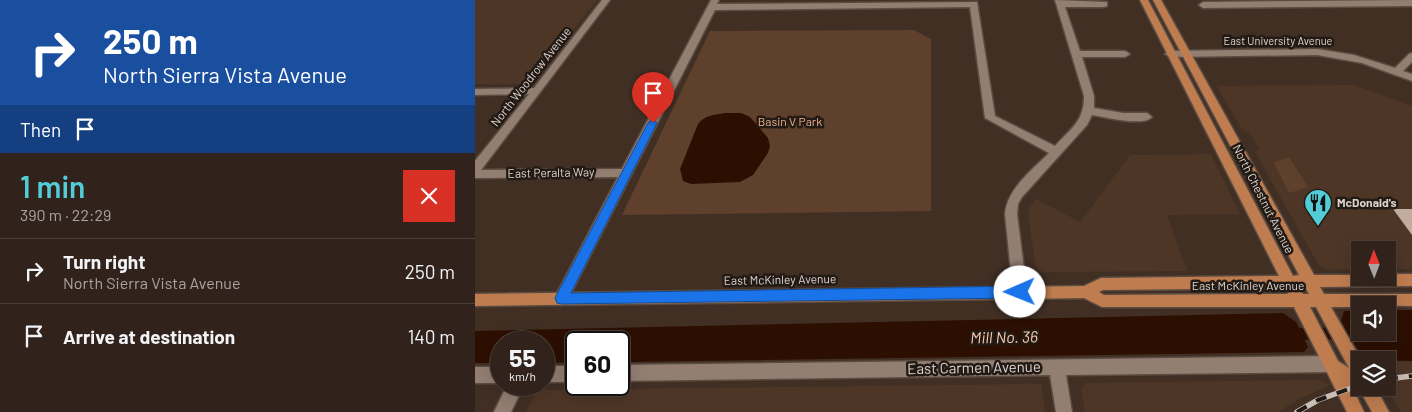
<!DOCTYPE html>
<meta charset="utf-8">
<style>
body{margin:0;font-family:Barlow,sans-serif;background:#392b24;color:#f1f3f6;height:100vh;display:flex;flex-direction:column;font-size:19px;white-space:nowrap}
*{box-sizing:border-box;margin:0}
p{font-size:16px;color:#a8a4a3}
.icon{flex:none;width:28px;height:28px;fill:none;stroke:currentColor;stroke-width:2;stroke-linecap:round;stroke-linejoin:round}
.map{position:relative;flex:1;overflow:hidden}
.details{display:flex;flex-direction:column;background:#31231b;width:475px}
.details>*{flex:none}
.hud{background:#1a4fa0;color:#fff;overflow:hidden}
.needle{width:32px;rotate:359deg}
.buttons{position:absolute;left:876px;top:241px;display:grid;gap:10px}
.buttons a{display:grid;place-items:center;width:45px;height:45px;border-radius:0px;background:#31231b;box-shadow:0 5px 20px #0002,0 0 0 1px #4c403a;font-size:25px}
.speed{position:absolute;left:15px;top:331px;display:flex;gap:10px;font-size:25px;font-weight:700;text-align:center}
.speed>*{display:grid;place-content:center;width:65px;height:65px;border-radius:50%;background:#31231b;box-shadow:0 5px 20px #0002,0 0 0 1px #4c403a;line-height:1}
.speed small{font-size:12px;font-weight:400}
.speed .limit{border:2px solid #111;border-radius:8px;background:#fff;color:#111}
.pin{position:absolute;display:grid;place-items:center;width:42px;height:42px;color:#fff;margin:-51px -21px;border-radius:50% 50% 50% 0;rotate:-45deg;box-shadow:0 0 5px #0007}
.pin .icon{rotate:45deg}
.me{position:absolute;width:55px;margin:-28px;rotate:269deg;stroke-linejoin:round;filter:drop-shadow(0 0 4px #0008)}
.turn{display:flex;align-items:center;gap:18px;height:105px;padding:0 20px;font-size:22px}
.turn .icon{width:65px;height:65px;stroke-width:2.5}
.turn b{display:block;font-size:35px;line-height:42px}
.then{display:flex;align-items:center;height:48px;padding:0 20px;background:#0003;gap:10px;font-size:19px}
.round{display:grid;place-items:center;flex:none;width:52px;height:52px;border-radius:0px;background:#392b24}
.head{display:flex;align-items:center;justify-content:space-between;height:85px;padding:0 20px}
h1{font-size:30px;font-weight:600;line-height:38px;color:#52ccd6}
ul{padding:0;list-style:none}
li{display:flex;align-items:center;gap:15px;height:65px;padding:0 20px;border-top:1px solid #4c403a}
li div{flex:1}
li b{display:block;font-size:19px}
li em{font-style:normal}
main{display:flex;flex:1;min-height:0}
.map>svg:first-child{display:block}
.built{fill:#4e3627}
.green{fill:#5f402c}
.water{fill:#2c0f00}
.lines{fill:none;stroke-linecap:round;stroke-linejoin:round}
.canal{fill:#2c0f00;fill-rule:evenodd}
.building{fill:#c2ac9f}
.minor-casing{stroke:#5b4c43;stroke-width:3}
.major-casing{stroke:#5b4c43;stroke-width:3}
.minor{fill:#937e72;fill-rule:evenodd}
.major{fill:#bf7d4f;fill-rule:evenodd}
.rail-casing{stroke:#c9bdb6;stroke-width:5.5}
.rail{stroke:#221a15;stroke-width:4;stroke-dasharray:11;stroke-linecap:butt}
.route{fill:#1a73e8;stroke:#114b97}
.labels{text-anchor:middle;stroke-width:5;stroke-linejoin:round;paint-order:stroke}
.far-street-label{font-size:11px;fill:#dfd4cd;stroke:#221a15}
.street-label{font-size:12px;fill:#dfd4cd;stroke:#221a15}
.park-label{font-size:12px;fill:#edb18b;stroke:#221a15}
.poi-label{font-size:12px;font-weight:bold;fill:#dfd4cd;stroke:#221a15;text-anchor:start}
.near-street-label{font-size:15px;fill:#dfd4cd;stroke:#221a15}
.near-water-label{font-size:16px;font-style:italic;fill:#fbc9ab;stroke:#221a15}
</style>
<main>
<section class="details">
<div class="hud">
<div class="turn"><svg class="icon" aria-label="right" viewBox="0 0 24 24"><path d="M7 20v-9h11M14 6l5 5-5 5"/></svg><div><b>250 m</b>North Sierra Vista Avenue</div></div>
<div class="then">Then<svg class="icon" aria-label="arrive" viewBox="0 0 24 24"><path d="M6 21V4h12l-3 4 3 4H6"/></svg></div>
</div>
<div class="head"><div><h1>1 min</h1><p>390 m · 22:29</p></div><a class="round" style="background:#d93025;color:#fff"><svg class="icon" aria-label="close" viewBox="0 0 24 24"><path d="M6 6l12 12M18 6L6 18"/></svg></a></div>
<ul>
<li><svg class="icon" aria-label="right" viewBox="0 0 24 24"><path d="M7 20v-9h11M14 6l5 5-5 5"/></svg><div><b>Turn right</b><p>North Sierra Vista Avenue</p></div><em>250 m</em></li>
<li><svg class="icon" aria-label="arrive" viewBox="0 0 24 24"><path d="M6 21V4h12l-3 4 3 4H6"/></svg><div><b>Arrive at destination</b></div><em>140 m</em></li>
</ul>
</section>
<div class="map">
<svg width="937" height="412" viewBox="0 0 937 412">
<rect width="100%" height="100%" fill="#412f24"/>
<g class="built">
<polygon points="0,0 122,0 55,84 0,84"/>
<polygon points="879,85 937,106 937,269 913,269 912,250 885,250 885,269 853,270 843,264 780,152 785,149 775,133 768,131 742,86"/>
<polygon points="736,154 765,214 692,215 712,271 566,272 561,269 553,214 555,207 561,199 605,222 655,155"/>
<polygon points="913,361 937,361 937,412 926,412 911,388 912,388"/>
<polygon points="844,380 855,385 824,399 803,412 610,412 606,389 611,383"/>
<polygon points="566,384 570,412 51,412 62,390"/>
</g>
<g class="green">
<polygon points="439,30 456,39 456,211 147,215 235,31"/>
<polygon points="814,157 833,187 814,193 799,163"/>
</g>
<g class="water">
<path d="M250,113H266L275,117L293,138L295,146L293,153L278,175L265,182L216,184L208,181L205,169L223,124C230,115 239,115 250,113Z"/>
<polygon points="913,310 937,310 937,361 893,360 881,347 866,321 869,311 885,311 885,332 912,332"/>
<polygon points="808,313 821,322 833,347 829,352 144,362 144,342 101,342 101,362 69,363 69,342 26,342 26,363 0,363 0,331"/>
</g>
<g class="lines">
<polygon class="canal" points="885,327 885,332 895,332 893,337 888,339 814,340 809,338 807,334 809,330 814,328"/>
</g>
<polygon class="building" points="918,209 937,209 937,235"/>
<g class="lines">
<defs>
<g id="minor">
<path d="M127,0H135L6,170L147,169L236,0H244L242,4L502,2L520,116L580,146C596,128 609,122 609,96L580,0L632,2V6L629,7H590L605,51H650L655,54L650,57H607L619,96V108L648,113H672L677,117C668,127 630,117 617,115L612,125L547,197L543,204L542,214L552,292L550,296L545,298L540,296L538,292L530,214C532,189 557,170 574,153L510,118L495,7L240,10L91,303L86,305L81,303L79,299L143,177L0,178V161L54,94L0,95V89L59,88Z"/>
<polygon points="937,0 937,6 728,8 724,5 728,2"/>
<polygon points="842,49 879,55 920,68 934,54 937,53 937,62 928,71 937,74 937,81 887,63 842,55 695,57 690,54 695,51"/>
<polygon points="855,356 861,359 863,364 861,369 855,372 591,375 597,412 581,412 575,375 144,381 144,365"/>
<rect x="69" y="366" width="32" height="16"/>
<rect x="0" y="367" width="26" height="16"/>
<polygon points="32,385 49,385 36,412 19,412"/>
</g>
<path id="major" d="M665,0H673L818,276L824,275L678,0H686L839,275H885V278H912V274H937V286L845,287L849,294H937V306L885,305V307H856L886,360L885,388H901L914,412H897L887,394L880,393L889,412H872L819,307H627L609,298L0,306V294L609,286L626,278L804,276ZM824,287H830L834,294H828ZM810,288L813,294L629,295L624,292L628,290ZM835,307H841L874,368L863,361Z"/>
</defs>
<use href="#minor" class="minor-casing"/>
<use href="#major" class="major-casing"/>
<use href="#minor" class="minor"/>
<use href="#major" class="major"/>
<defs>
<g id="rail">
<polyline points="912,379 937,376"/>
<polyline points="822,412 843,400 885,385"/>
</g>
</defs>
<use href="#rail" class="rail-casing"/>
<use href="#rail" class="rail"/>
</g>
<polygon class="route" points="178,119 182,123 96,293 545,286 549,288 551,292 549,296 545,298 86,304 82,303 80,298 82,294 173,123"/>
<defs>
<symbol id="restaurant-pin" viewBox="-11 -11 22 30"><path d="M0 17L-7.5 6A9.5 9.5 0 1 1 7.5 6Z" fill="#52ccd6" stroke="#221a15"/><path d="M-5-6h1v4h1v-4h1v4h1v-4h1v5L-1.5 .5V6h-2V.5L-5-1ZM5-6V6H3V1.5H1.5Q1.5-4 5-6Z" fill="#111"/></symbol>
</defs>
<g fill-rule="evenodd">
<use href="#restaurant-pin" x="827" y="187" width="32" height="43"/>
</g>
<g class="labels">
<g class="far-street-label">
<text x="803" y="45">East University Avenue</text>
</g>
<g class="street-label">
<text transform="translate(56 77) rotate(-52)" y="4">North Woodrow Avenue</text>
<text transform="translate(76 173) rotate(-1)" y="4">East Peralta Way</text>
<text transform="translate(788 199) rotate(63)" y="4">North Chestnut Avenue</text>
<text transform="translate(305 280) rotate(-1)" y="4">East McKinley Avenue</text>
<text x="773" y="290">East McKinley Avenue</text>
</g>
<g class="park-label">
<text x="315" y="126">Basin V Park</text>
</g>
<g class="poi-label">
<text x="862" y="207">McDonald's</text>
</g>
<g class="near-street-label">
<text transform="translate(499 368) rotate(-1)" y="5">East Carmen Avenue</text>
</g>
<g class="near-water-label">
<text transform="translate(529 337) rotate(-1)" y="6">Mill No. 36</text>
</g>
</g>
</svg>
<div class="buttons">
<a><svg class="needle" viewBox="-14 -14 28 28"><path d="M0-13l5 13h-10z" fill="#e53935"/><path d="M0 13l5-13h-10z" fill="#a8a4a3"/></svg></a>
<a><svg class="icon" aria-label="sound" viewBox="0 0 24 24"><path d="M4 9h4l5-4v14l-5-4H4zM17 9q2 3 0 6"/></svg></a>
<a><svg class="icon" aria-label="layers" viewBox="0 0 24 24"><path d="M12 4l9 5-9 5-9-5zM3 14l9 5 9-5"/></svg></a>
</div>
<div class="speed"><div>55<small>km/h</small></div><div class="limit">60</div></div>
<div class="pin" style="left:178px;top:123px;background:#d93025"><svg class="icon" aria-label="arrive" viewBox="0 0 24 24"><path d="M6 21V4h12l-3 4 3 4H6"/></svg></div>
<svg class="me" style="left:545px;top:292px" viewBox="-20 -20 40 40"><circle r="19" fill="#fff"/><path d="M0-13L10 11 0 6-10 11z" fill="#1a73e8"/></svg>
</div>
</main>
